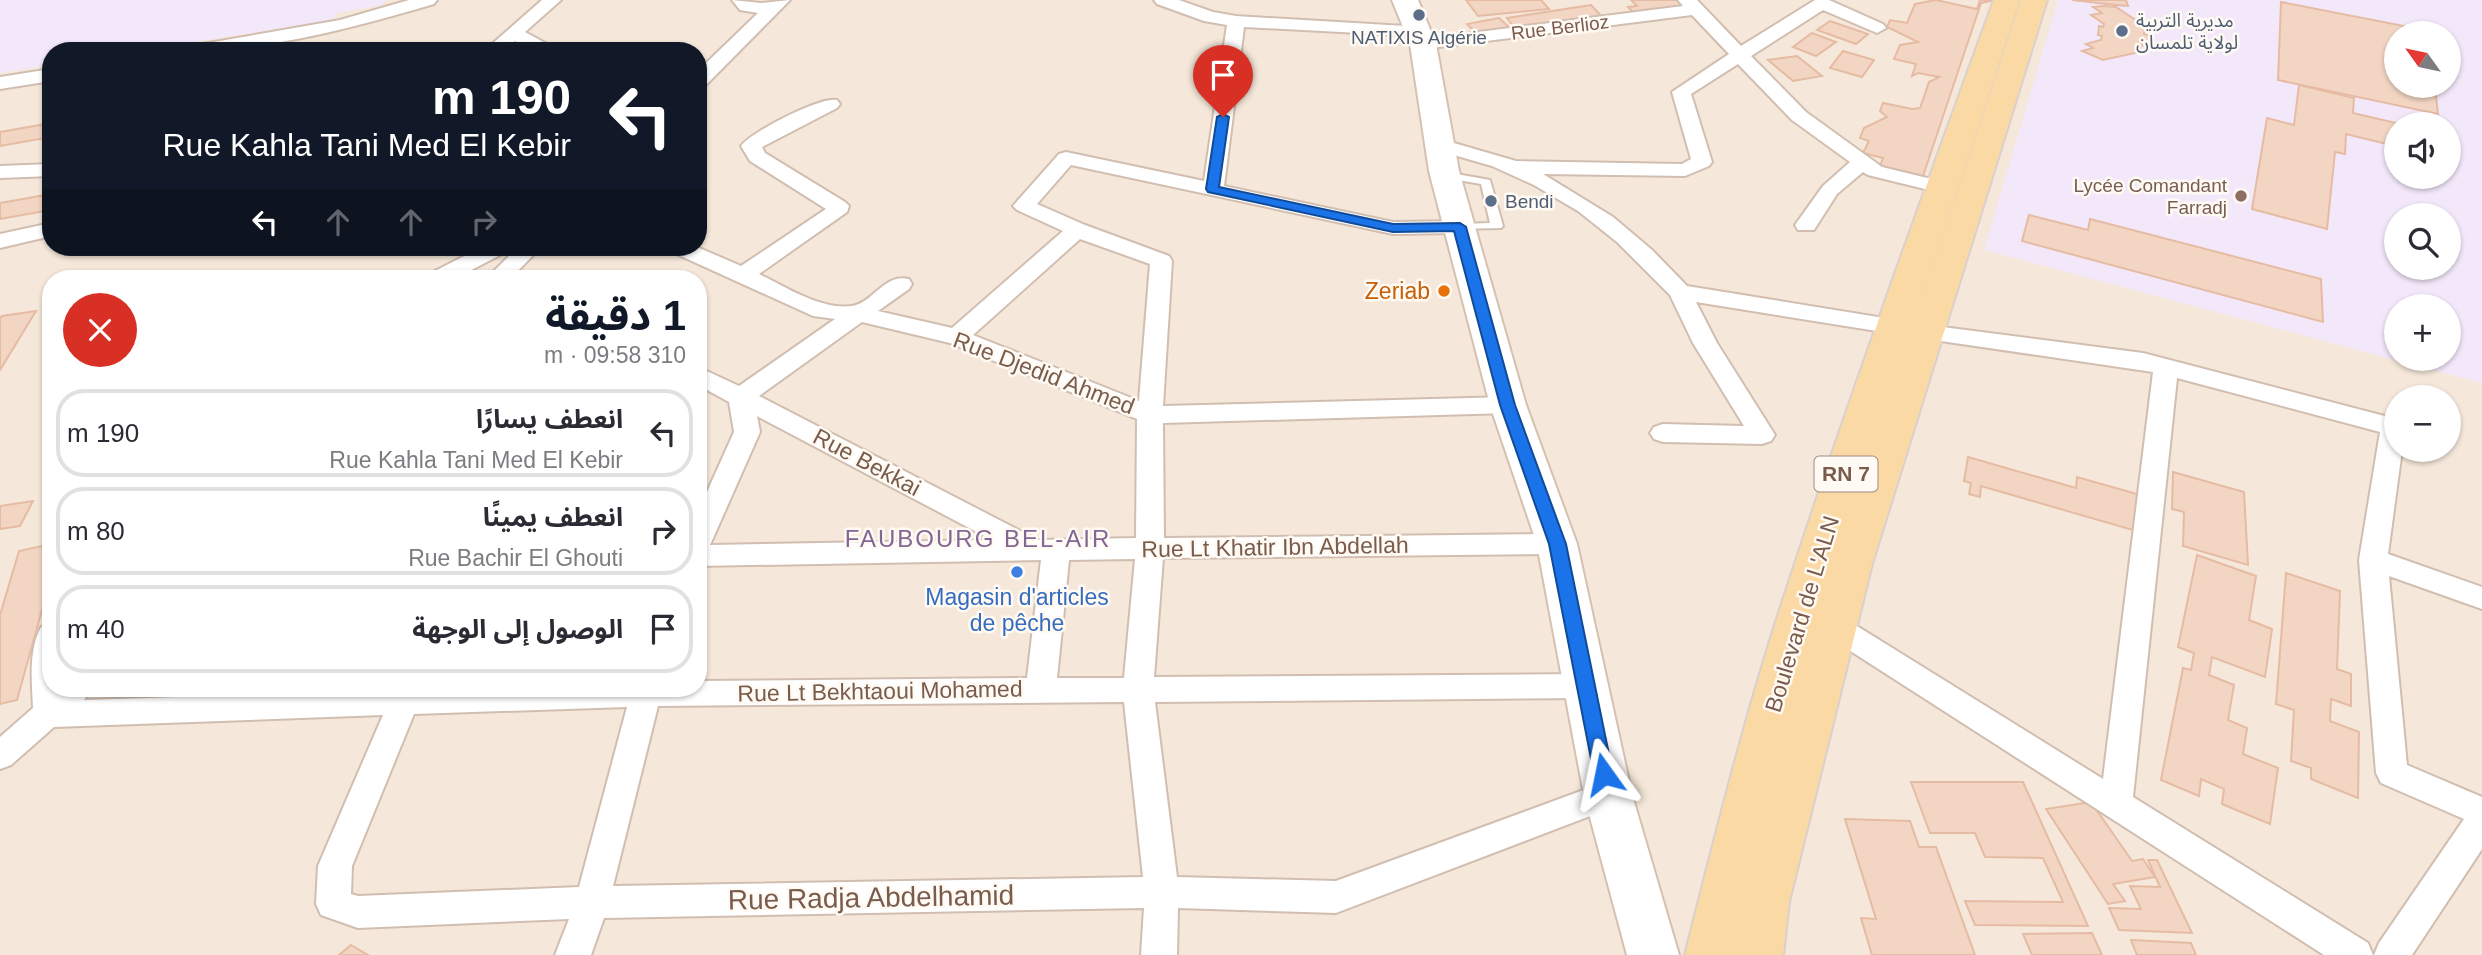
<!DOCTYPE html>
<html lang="ar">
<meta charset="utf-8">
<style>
body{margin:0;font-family:Arial,"Noto Sans Arabic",sans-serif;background:#f7f7f7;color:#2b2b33;direction:rtl;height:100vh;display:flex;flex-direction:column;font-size:26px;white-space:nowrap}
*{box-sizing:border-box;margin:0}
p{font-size:23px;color:#7c7c81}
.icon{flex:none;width:38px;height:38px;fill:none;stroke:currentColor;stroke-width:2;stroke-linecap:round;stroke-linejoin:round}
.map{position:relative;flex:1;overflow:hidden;direction:ltr}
.side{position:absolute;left:42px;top:270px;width:665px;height:427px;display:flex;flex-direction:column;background:#fff;border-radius:28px;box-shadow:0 2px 5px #0004;direction:rtl}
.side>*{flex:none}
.hud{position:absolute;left:42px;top:42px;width:665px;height:214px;border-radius:28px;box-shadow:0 2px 5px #0004;direction:rtl;background:#111827;color:#fff;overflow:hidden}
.needle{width:46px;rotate:303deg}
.tools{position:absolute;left:2384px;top:21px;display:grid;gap:14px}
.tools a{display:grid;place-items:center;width:77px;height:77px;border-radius:50%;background:#fff;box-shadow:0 2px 5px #0004;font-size:35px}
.pin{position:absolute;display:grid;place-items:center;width:60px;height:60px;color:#fff;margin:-72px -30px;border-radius:50% 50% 50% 0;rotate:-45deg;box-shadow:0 0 7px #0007}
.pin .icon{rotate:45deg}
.me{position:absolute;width:77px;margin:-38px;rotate:348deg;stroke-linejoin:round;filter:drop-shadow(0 0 5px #0008)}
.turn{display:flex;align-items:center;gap:24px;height:147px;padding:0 21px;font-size:32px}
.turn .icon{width:91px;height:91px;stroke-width:2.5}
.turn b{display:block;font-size:49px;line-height:60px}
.lanes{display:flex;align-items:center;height:66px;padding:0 21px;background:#0003;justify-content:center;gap:35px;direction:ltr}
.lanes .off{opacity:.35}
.round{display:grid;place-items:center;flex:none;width:74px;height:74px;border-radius:37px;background:#f7f7f7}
.head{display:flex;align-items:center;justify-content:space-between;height:119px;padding:0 21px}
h1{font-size:42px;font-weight:700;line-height:52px;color:#111827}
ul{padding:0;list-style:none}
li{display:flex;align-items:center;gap:21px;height:88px;margin:0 14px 10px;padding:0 7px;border:4px solid #e1e1e2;border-radius:28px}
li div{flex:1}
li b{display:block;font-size:26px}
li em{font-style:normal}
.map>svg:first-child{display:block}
.residential{fill:#f5e8da;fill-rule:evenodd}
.education{fill:#f3e8fa;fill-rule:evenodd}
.building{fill:#f3d5c3;stroke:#e6bba3;stroke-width:2}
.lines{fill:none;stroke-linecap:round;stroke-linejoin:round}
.lane-casing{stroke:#d1beb0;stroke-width:4}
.street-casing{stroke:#d1beb0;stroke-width:4}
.secondary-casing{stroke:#d6c0b0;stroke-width:4}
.primary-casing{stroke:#dad1cd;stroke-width:4}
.lane{fill:#fff;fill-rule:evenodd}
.street{fill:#fff;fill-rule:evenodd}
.secondary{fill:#fff;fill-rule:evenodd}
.primary{fill:#fbd9a5;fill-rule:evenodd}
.route{fill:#1a73e8;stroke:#114b97;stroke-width:2}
.service-dot{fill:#5c6f8a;stroke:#fffaf3;stroke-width:2.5}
.education-dot{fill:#8d6e63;stroke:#fffaf3;stroke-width:2.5}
.food-dot{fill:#e8710a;stroke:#fffaf3;stroke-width:2.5}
.shop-dot{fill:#3f7fe0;stroke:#fffaf3;stroke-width:2.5}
.labels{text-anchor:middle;stroke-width:5;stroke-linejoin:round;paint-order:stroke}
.far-service-label{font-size:19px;fill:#4e5e75;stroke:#fffaf3;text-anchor:start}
.far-street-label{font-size:19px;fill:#7a5c4d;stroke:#fffaf3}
.far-education-label{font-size:19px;fill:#785e54;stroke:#fffaf3;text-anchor:end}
.shield{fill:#fffaf3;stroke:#a28b7f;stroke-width:2}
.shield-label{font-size:21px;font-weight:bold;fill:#7a5c4d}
.food-label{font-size:23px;fill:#c56008;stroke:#fffaf3;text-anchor:end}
.street-label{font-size:23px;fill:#7a5c4d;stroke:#fffaf3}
.shop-label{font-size:23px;fill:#366cbe;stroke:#fffaf3}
.neighbourhood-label{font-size:24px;letter-spacing:2px;fill:#846695;stroke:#fffaf3}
.near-street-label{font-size:28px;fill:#7a5c4d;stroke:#fffaf3}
</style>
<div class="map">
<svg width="2482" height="955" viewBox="0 0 2482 955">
<rect width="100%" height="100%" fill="#fdf6ec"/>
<path class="residential" d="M0,0H2482V955H0ZM2396,33H2448V86H2396ZM51,51H698V247H51ZM2396,124H2448V177H2396ZM2396,215H2448V268H2396ZM51,278H698V688H51ZM2396,306H2448V359H2396ZM2396,397H2448V450H2396Z"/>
<g class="education">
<polygon points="0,0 387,0 382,5 336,13 333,20 138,51 51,51 51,65 0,73"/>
<path d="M2058,0H2482V383L1984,250ZM2396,33H2448V86H2396ZM2396,124H2448V177H2396ZM2396,215H2448V268H2396ZM2396,306H2448V359H2396Z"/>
</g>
<g class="building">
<polygon points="1466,0 1541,0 1549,9 1478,16"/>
<polygon points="1631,0 1678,0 1687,8 1636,15 1628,7 1637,6"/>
<polygon points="1936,0 1977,9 1980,0 1995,0 1981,3 1923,176 1880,166 1883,158 1863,153 1869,141 1860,138 1864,128 1887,117 1880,111 1883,103 1912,109 1920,108 1929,82 1939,77 1918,73 1912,76 1916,64 1894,59 1900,45 1918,42 1887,27 1890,20 1907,23 1915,4"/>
<polygon points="2072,0 2126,0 2128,6 2116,5"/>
<polygon points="2281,2 2409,27 2409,33 2396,33 2396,86 2435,86 2438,114 2278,80"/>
<polygon points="1591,5 1604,19 1516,30 1507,18"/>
<polygon points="2104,6 2116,7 2146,27 2144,34 2151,36 2149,47 2141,45 2140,52 2103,60 2082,51 2093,48 2086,44 2101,40 2102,36 2098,35 2099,26 2103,27 2104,24 2091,15 2102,13 2093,7"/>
<polygon points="1499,18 1512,30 1480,36 1467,24"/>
<polygon points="1830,21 1868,34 1856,44 1817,30"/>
<polygon points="1812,33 1836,42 1816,56 1793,47"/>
<polygon points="1843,51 1874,60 1862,77 1830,68"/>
<polygon points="1797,56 1822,76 1793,81 1768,60"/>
<polygon points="2299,85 2354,98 2353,113 2396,123 2395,146 2346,134 2345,154 2335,152 2327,229 2252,209 2267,118 2294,125"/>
<polygon points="51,123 51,137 0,146 0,132"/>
<polygon points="51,194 51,210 0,219 0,203"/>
<polygon points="2029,215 2088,230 2090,219 2321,279 2323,322 2022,241"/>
<polygon points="36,311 0,370 0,318 2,316"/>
<polygon points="1968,457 2076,488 2077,477 2144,496 2143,533 1981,486 1980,497 1969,494 1971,483 1964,481"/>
<polygon points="2173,472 2244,492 2248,565 2183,546 2184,512 2172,509"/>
<polygon points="33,501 20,526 0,529 0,506"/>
<polygon points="51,544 51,577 17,700 0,704 0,615 19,551"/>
<polygon points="2197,555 2256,576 2249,620 2272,629 2265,677 2212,657 2209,675 2234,685 2228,720 2247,728 2243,754 2278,768 2270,824 2222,804 2224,789 2201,779 2199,796 2161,780 2183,668 2191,670 2194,653 2178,647"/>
<polygon points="2286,573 2340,591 2337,669 2351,674 2351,706 2331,699 2330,721 2359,732 2358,798 2311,779 2311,768 2291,761 2294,710 2276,704"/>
<polygon points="1911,782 2023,782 2088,926 1975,925 1965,901 2063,902 2043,858 1985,857 1975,833 1930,833"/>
<polygon points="2091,802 2132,861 2143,859 2155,877 2113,884 2125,901 2108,904 2046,809"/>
<polygon points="1845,819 1910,821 1919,847 1936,847 1975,955 1872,955 1861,918 1876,919"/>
<polygon points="2148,860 2157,860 2192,933 2119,930 2109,908 2141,909 2130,886 2160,887"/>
<polygon points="2092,933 2102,955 2032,955 2023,934"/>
<polygon points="2131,940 2191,943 2196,955 2137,955"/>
<polygon points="351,945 368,955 339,955"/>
</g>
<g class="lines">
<defs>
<polygon id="lane" points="1445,172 1490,180 1503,226 1501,228 1456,229 1454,227 1460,224 1490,223 1481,184 1441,177 1440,175"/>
<g id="street">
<path d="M409,0H437L434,4C352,28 268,51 182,51L191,46L340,20Z"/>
<polygon points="542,0 561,0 525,32 560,51 536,51 515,41 504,51 484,51"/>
<polygon points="732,0 761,3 790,0 705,86 698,88 698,71 758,13 740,10"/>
<path d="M1154,0H1179L1213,12L1236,16L1422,27L1425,31L1422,35L1416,36L1244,27L1224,186L1393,222L1460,221L1468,222L1471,227L1468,232L1460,233L1393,234L1071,165L1037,204L1085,225L1169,256L1172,261L1163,406L1508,397L1517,399L1520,405L1517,411L1508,413L1163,423L1164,538L1557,534L1567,537L1571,544L1567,551L1557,554L1163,558L1154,677L1585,674L1596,677L1600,686L1596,695L1585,698L1155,702L1177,877L1336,881L1608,781L1619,785L1624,795L1619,805L1336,913L1178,908L1177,955H1141L1144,908L604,918L591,955H555L569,919L358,928L321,915L316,904L318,866L383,715L54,727L11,765L0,769V737L33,708C32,681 28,652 41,627L51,624V688H92L84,700L458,688H698V681L1027,678L1041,560L698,566V512L734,432L729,402L698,385V367L739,386L835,319L813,316L672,252L669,247H697L741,266L826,209L750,161L741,146C751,132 821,96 837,100L840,104L837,108L762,147L765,153L845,202L849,206L847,212L759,274C786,287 821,310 852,306C873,303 884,273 909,279L912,284L909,289L878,311L952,328L1063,231L1017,210L1013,206L1059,154L1066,152L1204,181L1227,25L1204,21L1157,4ZM1080,239L1150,264L1139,401L973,335ZM862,322L950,343L1137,419L1136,538L1038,540L759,396ZM757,416L992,540L710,545L760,432ZM1135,559L1124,678H1057L1069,560ZM1124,702L1143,877L613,886L658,706ZM627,707L579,887L358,896L351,894L352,866L414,714Z"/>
<polygon points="1678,0 1697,0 1741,46 1815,0 1829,0 1883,24 1886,28 1877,33 1823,10 1751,56 1806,112 1882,167 1948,183 1951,187 1948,191 1941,193 1868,175 1863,172 1837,194 1814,230 1798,230 1795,225 1823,186 1850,162 1792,120 1738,64 1691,94 1712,162 1709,166 1685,176 1543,174 1613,217 1652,250 1687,286 1927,325 2143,353 2396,419 2396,450 2402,450 2388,554 2482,587 2482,609 2389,576 2407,765 2482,797 2482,849 2412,955 2374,955 2379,943 2464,819 2381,783 2376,773 2359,560 2380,432 2177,378 2133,797 2368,943 2373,955 2324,955 1824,634 1819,626 1824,618 1834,615 1844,618 2103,779 2153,372 1927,339 1696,302 1717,343 1775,435 1771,441 1762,444 1663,442 1654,439 1650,433 1654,427 1663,424 1744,426 1693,343 1670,295 1617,242 1578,211 1534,185 1492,166 1433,149 1430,145 1433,141 1440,139 1516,161 1682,164 1691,159 1672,92 1729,54 1692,15 1423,49 1414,44 1423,39 1683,6"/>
<polygon points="51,69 51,81 0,89 0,77"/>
<polygon points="51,164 51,176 0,178 0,166"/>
<polygon points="51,223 51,236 0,248 0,234"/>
<polygon points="482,247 509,247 506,252 456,278 428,278 431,273"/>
<polygon points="518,247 541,247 511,278 487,278"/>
</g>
<polygon id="secondary" points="1392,0 1418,0 1436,44 1459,171 1526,405 1577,544 1632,795 1679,955 1627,955 1584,795 1537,544 1490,405 1429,171 1410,44"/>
<path id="primary" d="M1994,0H2020L1916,314L2021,0H2047L1872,564L1789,902L1783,955H1685C1715,837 1744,719 1782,603C1848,401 1921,200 1994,0Z"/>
</defs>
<use href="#lane" class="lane-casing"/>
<use href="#street" class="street-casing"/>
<use href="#secondary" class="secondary-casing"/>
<use href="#primary" class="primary-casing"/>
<use href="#lane" class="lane"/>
<use href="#street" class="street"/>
<use href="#secondary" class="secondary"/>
<use href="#primary" class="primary"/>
</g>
<polygon class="route" points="1223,114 1229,117 1219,187 1393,224 1460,223 1466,227 1515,405 1566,544 1613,774 1610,779 1604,782 1597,779 1594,774 1549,544 1500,405 1454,231 1393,232 1208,192 1206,189 1217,117"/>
<g class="service-dot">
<circle cx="1419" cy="15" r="7"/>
<circle cx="2122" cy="31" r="7"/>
<circle cx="1491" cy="201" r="7"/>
</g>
<circle class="education-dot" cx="2241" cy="196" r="7"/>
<circle class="food-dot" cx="1444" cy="291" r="7"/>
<circle class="shop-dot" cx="1017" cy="572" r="7"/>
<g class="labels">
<g class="far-service-label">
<text x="2136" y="27">مديرية التربية<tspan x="2136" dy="22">لولاية تلمسان</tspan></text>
<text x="1419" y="44" text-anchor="middle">NATIXIS Algérie</text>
<text x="1505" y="208">Bendi</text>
</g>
<g class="far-street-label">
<text transform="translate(1560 27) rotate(-7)" y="7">Rue Berlioz</text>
</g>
<g class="far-education-label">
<text x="2227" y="192">Lycée Comandant<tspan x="2227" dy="22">Farradj</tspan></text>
</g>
<rect class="shield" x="1814.5" y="456.5" width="63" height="35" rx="5"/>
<g class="shield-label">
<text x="1846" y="481">RN 7</text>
</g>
<g class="food-label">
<text x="1430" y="299">Zeriab</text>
</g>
<g class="street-label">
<text transform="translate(1044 373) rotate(21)" y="8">Rue Djedid Ahmed</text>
<text transform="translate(867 462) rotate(28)" y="8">Rue Bekkai</text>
<text transform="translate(1275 547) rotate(-1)" y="8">Rue Lt Khatir Ibn Abdellah</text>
<text transform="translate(1802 614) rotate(-73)" y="8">Boulevard de L'ALN</text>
<text transform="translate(880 691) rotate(-1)" y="8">Rue Lt Bekhtaoui Mohamed</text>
</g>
<g class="shop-label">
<text x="1017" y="605">Magasin d'articles<tspan x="1017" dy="26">de pêche</tspan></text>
</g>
<g class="neighbourhood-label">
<text x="978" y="547">FAUBOURG BEL-AIR</text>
</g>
<g class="near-street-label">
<text transform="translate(871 897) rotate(-1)" y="10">Rue Radja Abdelhamid</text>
</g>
</g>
</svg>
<div class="tools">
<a><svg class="needle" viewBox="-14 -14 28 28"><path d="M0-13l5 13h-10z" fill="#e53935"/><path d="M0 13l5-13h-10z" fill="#7c7c81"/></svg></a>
<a><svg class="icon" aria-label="sound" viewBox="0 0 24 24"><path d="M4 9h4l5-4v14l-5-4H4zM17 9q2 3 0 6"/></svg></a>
<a><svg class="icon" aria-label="search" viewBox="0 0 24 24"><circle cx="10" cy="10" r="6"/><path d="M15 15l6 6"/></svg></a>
<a>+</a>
<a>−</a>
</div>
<div class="pin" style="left:1223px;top:117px;background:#d93025"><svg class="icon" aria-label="arrive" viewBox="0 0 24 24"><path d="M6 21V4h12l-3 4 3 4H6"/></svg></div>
<svg class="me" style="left:1604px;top:774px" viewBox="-20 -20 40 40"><path d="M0-17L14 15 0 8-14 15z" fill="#1a73e8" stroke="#fff" stroke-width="4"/></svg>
<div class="hud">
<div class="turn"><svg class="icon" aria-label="left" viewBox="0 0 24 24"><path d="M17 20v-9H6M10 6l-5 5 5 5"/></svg><div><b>190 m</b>Rue Kahla Tani Med El Kebir</div></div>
<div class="lanes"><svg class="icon" aria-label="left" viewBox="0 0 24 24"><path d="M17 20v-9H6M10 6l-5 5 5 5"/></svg><svg class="icon off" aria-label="ahead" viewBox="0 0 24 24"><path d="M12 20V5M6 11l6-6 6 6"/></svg><svg class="icon off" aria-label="ahead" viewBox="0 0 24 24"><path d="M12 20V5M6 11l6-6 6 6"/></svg><svg class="icon off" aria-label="right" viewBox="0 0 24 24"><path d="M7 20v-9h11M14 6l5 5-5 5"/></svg></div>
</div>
<section class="side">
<div class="head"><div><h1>1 دقيقة</h1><p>310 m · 09:58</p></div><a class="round" style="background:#d93025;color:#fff"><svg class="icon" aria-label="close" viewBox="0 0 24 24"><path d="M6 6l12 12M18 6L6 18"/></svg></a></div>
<ul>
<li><svg class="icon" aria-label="left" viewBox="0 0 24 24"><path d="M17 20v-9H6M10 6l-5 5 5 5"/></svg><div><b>انعطف يسارًا</b><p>Rue Kahla Tani Med El Kebir</p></div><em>190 m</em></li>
<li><svg class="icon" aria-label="right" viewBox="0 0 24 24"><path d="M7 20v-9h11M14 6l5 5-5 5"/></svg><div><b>انعطف يمينًا</b><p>Rue Bachir El Ghouti</p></div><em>80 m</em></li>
<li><svg class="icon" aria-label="arrive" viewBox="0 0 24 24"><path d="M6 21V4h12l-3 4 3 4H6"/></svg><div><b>الوصول إلى الوجهة</b></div><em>40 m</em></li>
</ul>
</section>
</div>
